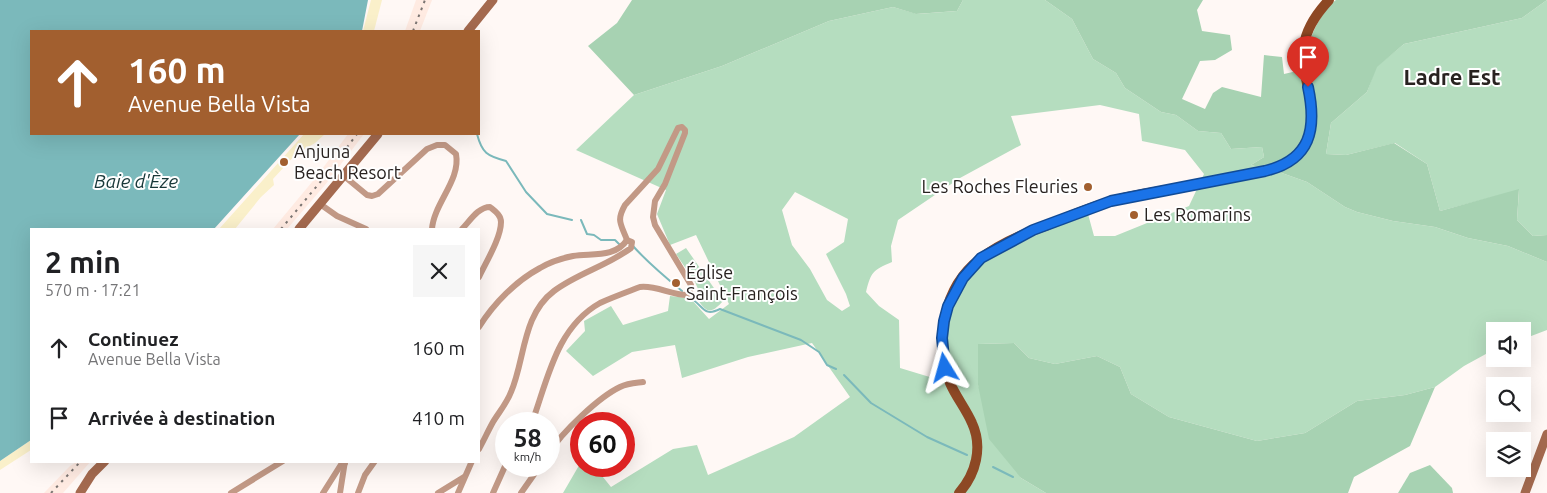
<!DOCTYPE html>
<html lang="fr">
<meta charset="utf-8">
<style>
body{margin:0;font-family:Ubuntu,sans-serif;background:#f6f6f6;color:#202124;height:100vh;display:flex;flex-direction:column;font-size:19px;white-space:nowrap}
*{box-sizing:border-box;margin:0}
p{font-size:16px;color:#757577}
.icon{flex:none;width:28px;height:28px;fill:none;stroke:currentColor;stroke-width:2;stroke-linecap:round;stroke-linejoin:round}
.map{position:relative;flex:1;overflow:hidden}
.drawer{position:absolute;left:30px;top:228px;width:450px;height:235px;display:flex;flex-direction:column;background:#fff;border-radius:0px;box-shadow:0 5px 20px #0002}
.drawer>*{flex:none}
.top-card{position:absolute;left:30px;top:30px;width:450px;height:105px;border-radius:0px;box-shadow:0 5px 20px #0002;background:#a25f2f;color:#fff;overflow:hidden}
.buttons{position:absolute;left:1486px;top:322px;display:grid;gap:10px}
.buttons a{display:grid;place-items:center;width:45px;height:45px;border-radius:0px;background:#fff;box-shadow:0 5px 20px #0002;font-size:25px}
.speed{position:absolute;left:495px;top:412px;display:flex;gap:10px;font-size:25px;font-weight:700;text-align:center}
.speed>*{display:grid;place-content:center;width:65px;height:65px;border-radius:50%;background:#fff;box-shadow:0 5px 20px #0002;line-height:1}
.speed small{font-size:12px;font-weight:400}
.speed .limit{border:8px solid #d22;background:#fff;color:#111}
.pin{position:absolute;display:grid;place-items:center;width:42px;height:42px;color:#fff;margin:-51px -21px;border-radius:50% 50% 50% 0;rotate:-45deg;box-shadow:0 0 5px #0007}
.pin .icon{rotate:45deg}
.me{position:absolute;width:55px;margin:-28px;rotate:352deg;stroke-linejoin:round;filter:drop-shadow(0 0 4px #0008)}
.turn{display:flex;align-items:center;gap:18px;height:105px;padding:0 15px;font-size:22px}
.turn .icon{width:65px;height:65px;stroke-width:2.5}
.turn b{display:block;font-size:35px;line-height:42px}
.round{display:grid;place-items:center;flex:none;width:52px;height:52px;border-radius:0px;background:#f6f6f6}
.summary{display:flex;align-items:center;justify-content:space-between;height:85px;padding:0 15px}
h1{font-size:30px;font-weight:600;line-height:38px}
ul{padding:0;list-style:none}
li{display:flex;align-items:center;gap:15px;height:70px;padding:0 15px}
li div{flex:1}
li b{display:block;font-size:19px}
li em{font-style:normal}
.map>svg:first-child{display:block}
.built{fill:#ffebe2}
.green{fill:#b5ddbf;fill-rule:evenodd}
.forest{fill:#a7d2b2}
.sand{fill:#faf0ca}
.water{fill:#7bb9bb}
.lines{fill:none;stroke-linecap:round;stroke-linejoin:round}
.stream{stroke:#7bb9bb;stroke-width:2}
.minor{stroke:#c29986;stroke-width:6}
.secondary{stroke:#a46a4f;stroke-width:9}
.primary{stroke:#8d4824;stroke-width:10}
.rail{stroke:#7b7572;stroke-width:2;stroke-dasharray:2.5 5;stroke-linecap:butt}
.route-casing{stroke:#114b97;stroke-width:12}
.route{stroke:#1a73e8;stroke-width:9}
.poi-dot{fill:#a25f2f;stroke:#fff;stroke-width:2}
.labels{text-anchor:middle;stroke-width:4;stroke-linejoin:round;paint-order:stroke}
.poi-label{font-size:18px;fill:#282220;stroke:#fff;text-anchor:start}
.water-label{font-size:19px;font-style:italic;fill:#183839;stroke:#fff}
.district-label{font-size:22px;font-weight:bold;fill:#282220;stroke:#fff}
</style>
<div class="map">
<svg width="1547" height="493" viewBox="0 0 1547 493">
<rect width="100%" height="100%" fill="#fff8f5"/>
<g class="built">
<polygon points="416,0 432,0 420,31 405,31"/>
<polygon points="348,134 364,134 325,185 287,229 273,229 317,176"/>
<polygon points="78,461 91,461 63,493 44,493 70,466"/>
</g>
<g class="green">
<path d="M963,0H1045L1072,19L1093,59L1116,73L1125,88L1161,112L1176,115L1198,131L1221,133L1231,149L1262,147L1264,157L1251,165L1279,172L1307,182L1345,207L1357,212L1393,221L1435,227L1468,238L1508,246L1547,262V330L1523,339L1522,331H1495V349L1464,366L1435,387L1405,395L1357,401L1305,433L1257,441L1169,417L1131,394L1120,367L1097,356L1055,364L1029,358L1014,343L978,344V385L1021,478L1046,493H563L581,462V466H594L611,487L673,449L697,445L708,475L794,437L850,397L812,343L748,357L682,378L675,345L632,352L593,376L566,351L585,331L584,321L611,306L623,325L668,311L670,296L690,298L709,319L729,304L696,235L670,245L657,214L666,190L576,150L634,95L722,66L829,21L893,7L917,14L957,11ZM1100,105L1139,114L1142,141L1185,150L1204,174L1189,206L1115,236H1094L1088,214C1060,225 1031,236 1003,250C997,253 989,256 983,261C958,281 943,318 946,350C947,357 950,365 952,372L933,378L900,368L899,320L879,306L866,292C871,272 873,270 892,262L891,246L898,220L960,178L1021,145L1011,116ZM795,192L848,219L844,242L826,254L846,294L850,306L842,311L827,300L810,269L792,245L782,210Z"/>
<polygon points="1547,0 1547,235 1533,236 1517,220 1519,190 1440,211 1427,164 1395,143 1346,155 1326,154 1331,123 1367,92 1376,67 1404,44 1522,18"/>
<path d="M686,248L723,301C709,317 705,311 695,295L698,289L695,282L676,254Z"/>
</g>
<g class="forest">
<polygon points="632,0 963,0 957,11 916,14 893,7 829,21 722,66 634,95 588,46 617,23"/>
<path d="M1045,0H1203L1197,10L1202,31L1230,35L1232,50L1215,60L1200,61L1182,99L1205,109L1213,93L1222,87L1261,97L1264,55L1282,57L1284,74L1310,68C1310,60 1308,52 1310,44C1311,31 1326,7 1336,0H1547L1522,18L1404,44L1377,67L1367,92L1331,123L1326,154L1346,155L1394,143L1427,164L1440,211L1519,189L1517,220L1533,236L1547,235V262L1508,246L1468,238L1435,227L1393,221L1357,212L1345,207L1307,182L1279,172L1251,165L1264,157L1262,147L1231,149L1221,133L1198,131L1176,115L1161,112L1125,88L1116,73L1093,59L1072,19Z"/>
<polygon points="1014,343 1029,358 1055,364 1097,356 1120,367 1131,394 1169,417 1257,441 1305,433 1357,401 1405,395 1435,387 1410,446 1354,477 1348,493 1046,493 1021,478 989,439 978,385 978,344"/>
<polygon points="1430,465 1452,488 1453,493 1398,493 1410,473"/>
</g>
<g class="sand">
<polygon points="371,0 382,0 374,31 363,31"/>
<polygon points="304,134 325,134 315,143 296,154 273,179 274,185 261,197 235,229 219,229"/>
<polygon points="31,440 31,450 0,470 0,461"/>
</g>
<polygon class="water" points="0,0 368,0 362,31 31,31 31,134 300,134 214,229 31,229 31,440 0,461"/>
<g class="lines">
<g class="stream">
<path d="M477,134C482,153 487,156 506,161L526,192L547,214L572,220"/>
<polyline points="581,220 587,234 594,235 601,240 615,240 620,245"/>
<path d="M633,246C648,263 665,277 682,291"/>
<path d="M692,299C704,307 704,317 720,309L801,340L819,352L827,365L836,369"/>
<polyline points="844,375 871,403 927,437 967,455"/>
<polyline points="993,467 1013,477"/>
</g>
<g class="minor">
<path d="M344,176L367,195L372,196L378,194L427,149L437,145H445L456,154C461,180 434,203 432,229"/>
<polyline points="320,204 337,216 366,229"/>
<path d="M462,229C470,221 478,207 490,207C495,211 501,215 501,222C501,238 486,262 479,277"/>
<path d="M479,327C494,303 516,281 540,268C550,262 563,258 573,256C592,253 615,258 627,240L632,242L631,248C607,266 578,273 554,291C522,315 525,360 511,392C507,403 499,412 493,422C488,431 484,440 479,449"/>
<path d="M529,424L535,414C549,373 559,326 600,303C613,297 627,292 640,287C656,285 671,295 687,295L690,292L691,285L655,225L653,217L655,201L665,184L685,133V130L682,127L678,128L658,169L625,205C616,221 621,224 627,240"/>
<path d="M549,453C562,432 599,397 620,387C628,383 635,383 643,382"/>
<polyline points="231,493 283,461"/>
<polyline points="323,493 342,463 345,463"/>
<polyline points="340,493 345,461"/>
<polyline points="358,493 365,475 375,461"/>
<polyline points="438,493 464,477"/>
<polyline points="458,493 472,461"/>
<polyline points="493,493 506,464"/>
<polyline points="521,493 540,466"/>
</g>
<g class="secondary">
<polyline points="468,31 493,0"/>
<polyline points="299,229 378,134"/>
<polyline points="80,493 92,474 105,461"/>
<polyline points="1525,493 1547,434"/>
</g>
<path class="primary" d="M959,493C976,474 983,447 972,423C966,409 956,397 950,383C934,341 943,287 980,259C999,244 1025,233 1048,225C1071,215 1095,205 1119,199C1139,194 1159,191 1179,188C1208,183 1236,176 1265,171C1281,167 1293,162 1303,147C1325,115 1299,81 1304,46C1306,28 1317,13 1329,0"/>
<g class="rail">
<polyline points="413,31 425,0"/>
<polyline points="281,229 327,174 357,134"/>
<polyline points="51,493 81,461"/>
</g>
</g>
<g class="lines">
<defs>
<path id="route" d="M945,368L942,338L944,321L948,306L963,278L981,258L1033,230L1111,201L1265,171C1311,160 1317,129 1308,87"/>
</defs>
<use href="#route" class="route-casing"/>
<use href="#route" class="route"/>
</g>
<g class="poi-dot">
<circle cx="284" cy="162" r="5"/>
<circle cx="1088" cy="187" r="5"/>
<circle cx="1134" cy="215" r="5"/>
<circle cx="676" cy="283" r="5"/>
</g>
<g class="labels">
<g class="poi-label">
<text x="294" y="158">Anjuna<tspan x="294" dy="21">Beach Resort</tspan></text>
<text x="1078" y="193" text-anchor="end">Les Roches Fleuries</text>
<text x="1144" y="221">Les Romarins</text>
<text x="686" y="279">Église<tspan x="686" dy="21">Saint-François</tspan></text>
</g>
<g class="water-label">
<text x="136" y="188">Baie d'Èze</text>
</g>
<g class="district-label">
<text x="1452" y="85">Ladre Est</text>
</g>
</g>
</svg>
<div class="buttons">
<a><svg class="icon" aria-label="sound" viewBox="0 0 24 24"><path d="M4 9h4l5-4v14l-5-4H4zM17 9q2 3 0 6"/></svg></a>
<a><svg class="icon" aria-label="search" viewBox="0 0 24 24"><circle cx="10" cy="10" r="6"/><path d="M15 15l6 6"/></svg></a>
<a><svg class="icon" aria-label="layers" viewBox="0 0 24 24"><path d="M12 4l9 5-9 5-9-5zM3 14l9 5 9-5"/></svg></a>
</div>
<div class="speed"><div>58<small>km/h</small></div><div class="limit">60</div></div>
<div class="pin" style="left:1308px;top:87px;background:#d93025"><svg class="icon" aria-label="arrive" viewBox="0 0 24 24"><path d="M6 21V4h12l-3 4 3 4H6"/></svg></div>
<svg class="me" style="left:945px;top:368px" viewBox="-20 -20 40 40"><path d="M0-17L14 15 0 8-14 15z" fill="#1a73e8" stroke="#fff" stroke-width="4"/></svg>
<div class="top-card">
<div class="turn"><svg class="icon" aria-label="ahead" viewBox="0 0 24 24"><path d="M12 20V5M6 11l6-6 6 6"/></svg><div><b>160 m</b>Avenue Bella Vista</div></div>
</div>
<section class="drawer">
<div class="summary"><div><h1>2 min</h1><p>570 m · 17:21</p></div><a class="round"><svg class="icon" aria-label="close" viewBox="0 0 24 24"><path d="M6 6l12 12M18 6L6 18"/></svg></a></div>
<ul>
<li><svg class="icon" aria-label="ahead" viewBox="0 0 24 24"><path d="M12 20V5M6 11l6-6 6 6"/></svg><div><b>Continuez</b><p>Avenue Bella Vista</p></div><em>160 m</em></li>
<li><svg class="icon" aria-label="arrive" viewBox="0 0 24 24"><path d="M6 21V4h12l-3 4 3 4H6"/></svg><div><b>Arrivée à destination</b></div><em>410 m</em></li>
</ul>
</section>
</div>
